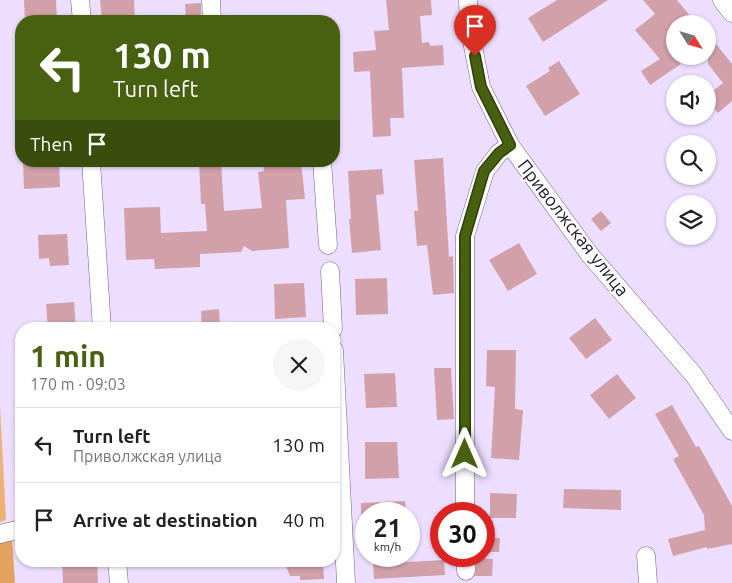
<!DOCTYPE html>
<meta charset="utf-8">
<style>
body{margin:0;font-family:Ubuntu,sans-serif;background:#f6f6f6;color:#202124;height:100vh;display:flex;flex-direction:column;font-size:19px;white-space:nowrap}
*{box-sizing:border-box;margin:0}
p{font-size:16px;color:#757577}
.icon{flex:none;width:28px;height:28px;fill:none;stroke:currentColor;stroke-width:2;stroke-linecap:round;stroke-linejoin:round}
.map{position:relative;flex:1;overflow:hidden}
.details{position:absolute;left:15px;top:322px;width:325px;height:245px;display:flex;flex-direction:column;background:#fff;border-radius:20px;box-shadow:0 1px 4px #0004}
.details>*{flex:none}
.banner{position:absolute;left:15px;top:15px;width:325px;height:152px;border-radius:20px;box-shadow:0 1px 4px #0004;background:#486110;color:#fff;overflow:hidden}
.needle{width:32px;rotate:127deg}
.fabs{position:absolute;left:666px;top:15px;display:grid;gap:10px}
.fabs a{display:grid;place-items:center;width:50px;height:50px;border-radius:50%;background:#fff;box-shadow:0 1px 4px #0004;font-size:25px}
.speed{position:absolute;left:355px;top:502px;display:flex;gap:10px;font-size:25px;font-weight:700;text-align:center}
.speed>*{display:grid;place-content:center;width:65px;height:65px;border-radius:50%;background:#fff;box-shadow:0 1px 4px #0004;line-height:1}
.speed small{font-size:12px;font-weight:400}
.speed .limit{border:8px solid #d22;background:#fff;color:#111}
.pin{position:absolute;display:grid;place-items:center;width:42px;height:42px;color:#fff;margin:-51px -21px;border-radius:50% 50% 50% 0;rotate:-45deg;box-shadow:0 0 5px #0007}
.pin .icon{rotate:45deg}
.me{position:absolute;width:55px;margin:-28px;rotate:0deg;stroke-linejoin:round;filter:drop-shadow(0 0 4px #0008)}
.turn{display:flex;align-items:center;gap:18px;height:105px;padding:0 15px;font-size:22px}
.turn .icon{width:65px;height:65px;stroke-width:2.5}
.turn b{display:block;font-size:35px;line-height:42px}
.then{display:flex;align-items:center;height:48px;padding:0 15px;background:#0003;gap:10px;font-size:19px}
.round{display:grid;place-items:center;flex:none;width:52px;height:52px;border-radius:26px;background:#f6f6f6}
.summary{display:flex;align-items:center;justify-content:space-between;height:85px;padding:0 15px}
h1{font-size:30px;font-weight:600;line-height:38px;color:#486110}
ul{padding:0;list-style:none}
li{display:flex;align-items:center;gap:15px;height:75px;padding:0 15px;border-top:1px solid #e0e0e0}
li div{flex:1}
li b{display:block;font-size:19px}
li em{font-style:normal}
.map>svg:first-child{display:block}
.green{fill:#ecb276}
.forest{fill:#e3a25d}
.building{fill:#d1a0a9}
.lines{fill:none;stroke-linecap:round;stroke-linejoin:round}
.minor-casing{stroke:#705f83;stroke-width:19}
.minor{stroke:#fff;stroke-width:18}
.route-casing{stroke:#2f3f0a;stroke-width:12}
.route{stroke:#486110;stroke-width:9}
.labels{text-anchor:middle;stroke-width:4.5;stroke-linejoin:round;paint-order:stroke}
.street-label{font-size:18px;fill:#201927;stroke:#fff}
</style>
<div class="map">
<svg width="732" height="583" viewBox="0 0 732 583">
<rect width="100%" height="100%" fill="#eddeff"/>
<polygon class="green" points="0,405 6,520 0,522"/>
<polygon class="forest" points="12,537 15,583 0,583 0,541"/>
<g class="building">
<polygon points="24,0 56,0 57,21 25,21"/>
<polygon points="100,0 134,0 135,21 102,21"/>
<polygon points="386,0 431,0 432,15 420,16 422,43 429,42 430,46 443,45 444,65 402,68 404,118 390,118 391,136 373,137 370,71 354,72 353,52 376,50 374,31 389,30"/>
<polygon points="557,0 608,0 543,42 528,18"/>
<polygon points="643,0 677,0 697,24 675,24 675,56 681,64 650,85 641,71 660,59 635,30 655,14"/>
<polygon points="201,3 201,21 186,21 185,4"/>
<polygon points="708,34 732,64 732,101 718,113 708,101 708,95 723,83 708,64"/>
<polygon points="559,61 580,94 545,116 526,86 550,71 548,68"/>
<polygon points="443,158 449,257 453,256 454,293 433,295 427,245 417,246 414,211 418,211 414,160"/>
<polygon points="23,161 59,161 60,187 24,189"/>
<polygon points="199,161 221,161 224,211 262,208 258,172 264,171 263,161 301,161 305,199 286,200 289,248 252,251 244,246 241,252 200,254 200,267 155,269 154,259 126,260 124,208 160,207 161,233 207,231 205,204 201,204"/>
<polygon points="382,169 384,194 376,195 381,250 352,253 349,219 351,219 348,171"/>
<polygon points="601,211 611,223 601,231 591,219"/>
<polygon points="67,234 69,265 50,266 49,258 39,259 38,235"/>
<polygon points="519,243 537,274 508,291 489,260"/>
<polygon points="387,278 388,314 356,315 355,279"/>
<polygon points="304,283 306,317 275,319 274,284"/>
<polygon points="74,302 76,329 48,329 46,304"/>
<polygon points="219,309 220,329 202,329 201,311"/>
<polygon points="595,318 612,340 586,359 569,338"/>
<polygon points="487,350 516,350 515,409 523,410 519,460 491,458 495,387 486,386"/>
<polygon points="434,368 451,368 454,419 437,420"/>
<polygon points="395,373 397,407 366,408 364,374"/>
<polygon points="617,374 636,398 609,419 590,395"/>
<polygon points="672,405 696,447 699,446 732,506 732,544 707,549 707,547 673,556 668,539 705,530 704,515 673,459 679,456 655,414"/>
<polygon points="365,442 397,442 399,478 365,479"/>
<polygon points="564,489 621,490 621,510 563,508"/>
<polygon points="490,493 517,494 516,518 490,518"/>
<polygon points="405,501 406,514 361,514 361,503"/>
<polygon points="484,537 500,538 499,552 484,552"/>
<polygon points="477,558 493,559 492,576 475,576"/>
<polygon points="444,560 445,575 374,579 373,564"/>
<polygon points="62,561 97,561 98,583 63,583"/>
<polygon points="284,561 323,561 324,579 300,580 300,576 290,576"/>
</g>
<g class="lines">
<defs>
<g id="minor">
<polyline points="80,0 82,21"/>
<polyline points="211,0 212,21"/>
<polyline points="468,0 469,26 481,87 510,145 590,255 693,374 732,431"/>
<polyline points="722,0 732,13"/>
<polyline points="91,161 102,329"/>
<polyline points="322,161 328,245"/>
<polyline points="330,271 333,329"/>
<polyline points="334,350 346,583"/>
<polyline points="465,514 465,236 485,171 499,153 510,145"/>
<polyline points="0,534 21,529"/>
<polyline points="466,556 466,571"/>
<polyline points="646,556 648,583"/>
<polyline points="117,561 119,583"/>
</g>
</defs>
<use href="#minor" class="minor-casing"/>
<use href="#minor" class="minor"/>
</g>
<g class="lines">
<defs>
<polyline id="route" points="465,454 465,236 484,171 499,153 510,145 481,87 475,56"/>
</defs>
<use href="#route" class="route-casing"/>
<use href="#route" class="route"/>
</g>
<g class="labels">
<g class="street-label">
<text transform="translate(573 228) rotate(52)" y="6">Приволжская улица</text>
</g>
</g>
</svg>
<div class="fabs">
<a><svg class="needle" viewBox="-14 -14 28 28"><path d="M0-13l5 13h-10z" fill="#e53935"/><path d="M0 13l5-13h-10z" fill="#757577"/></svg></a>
<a><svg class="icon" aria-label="sound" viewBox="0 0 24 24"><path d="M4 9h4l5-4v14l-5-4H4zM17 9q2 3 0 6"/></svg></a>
<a><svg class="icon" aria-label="search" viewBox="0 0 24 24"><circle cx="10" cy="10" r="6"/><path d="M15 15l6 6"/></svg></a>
<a><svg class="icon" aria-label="layers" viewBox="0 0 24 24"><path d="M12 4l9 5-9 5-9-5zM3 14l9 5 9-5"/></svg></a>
</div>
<div class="speed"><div>21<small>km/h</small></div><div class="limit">30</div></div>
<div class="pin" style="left:475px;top:56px;background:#d93025"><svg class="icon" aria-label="arrive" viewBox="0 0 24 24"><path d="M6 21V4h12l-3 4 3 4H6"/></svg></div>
<svg class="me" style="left:465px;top:454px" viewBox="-20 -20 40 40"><path d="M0-17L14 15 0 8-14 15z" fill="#486110" stroke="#fff" stroke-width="4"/></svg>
<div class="banner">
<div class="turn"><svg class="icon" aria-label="left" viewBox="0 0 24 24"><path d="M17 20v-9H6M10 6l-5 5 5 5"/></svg><div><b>130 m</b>Turn left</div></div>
<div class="then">Then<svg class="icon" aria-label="arrive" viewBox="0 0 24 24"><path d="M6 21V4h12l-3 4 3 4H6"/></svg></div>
</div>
<section class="details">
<div class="summary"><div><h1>1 min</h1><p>170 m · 09:03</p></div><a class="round"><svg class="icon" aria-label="close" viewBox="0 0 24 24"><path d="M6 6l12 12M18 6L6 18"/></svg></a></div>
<ul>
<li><svg class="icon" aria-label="left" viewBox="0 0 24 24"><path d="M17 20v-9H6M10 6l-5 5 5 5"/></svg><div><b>Turn left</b><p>Приволжская улица</p></div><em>130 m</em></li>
<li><svg class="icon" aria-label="arrive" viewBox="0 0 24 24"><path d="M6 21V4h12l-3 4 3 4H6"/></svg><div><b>Arrive at destination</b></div><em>40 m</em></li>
</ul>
</section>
</div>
